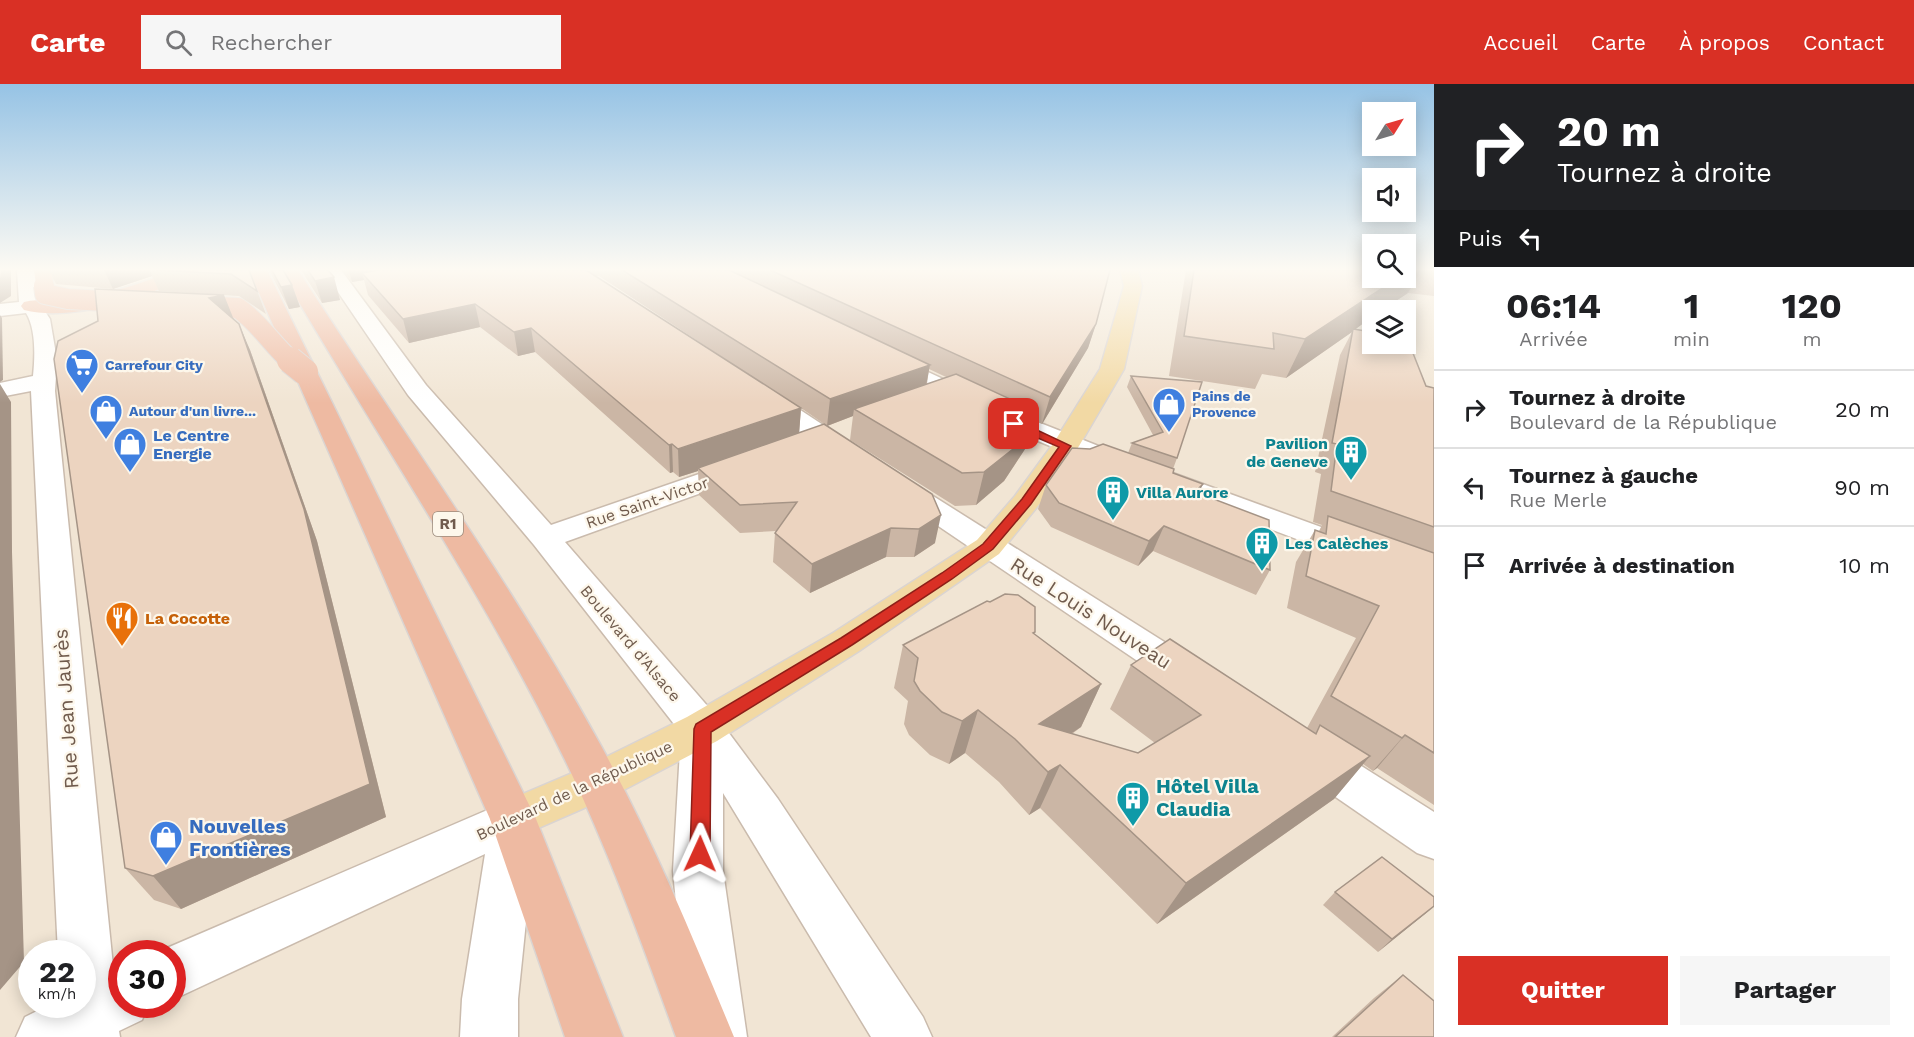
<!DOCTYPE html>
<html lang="fr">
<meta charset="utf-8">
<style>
body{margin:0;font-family:"Work Sans",sans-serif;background:#f6f6f6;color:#202124;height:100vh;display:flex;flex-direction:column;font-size:22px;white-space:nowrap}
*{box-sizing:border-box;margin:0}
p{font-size:20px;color:#757577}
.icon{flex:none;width:33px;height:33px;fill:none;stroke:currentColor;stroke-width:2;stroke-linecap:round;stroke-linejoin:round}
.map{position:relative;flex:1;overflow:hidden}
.sheet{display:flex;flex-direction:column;background:#fff;width:480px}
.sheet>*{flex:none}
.hud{background:#202124;color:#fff;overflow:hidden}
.needle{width:39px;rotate:53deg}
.tools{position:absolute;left:1362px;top:18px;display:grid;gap:12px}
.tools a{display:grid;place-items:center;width:54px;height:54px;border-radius:0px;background:#fff;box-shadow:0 3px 15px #0003;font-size:30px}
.speed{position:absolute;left:18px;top:856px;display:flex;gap:12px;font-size:30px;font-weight:700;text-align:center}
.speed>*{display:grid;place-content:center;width:78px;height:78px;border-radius:50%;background:#fff;box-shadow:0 3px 15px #0003;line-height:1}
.speed small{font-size:15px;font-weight:400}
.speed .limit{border:9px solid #d22;background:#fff;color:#111}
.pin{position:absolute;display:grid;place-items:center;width:51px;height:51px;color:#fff;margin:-26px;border-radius:12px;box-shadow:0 3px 9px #0006}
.me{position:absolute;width:66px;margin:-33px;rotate:1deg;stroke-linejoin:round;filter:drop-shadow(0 0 4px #0008)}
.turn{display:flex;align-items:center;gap:21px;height:126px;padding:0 24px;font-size:27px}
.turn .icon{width:78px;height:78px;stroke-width:2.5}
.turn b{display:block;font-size:42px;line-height:51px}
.then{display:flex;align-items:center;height:57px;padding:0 24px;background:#0003;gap:12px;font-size:22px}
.eta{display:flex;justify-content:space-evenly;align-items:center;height:102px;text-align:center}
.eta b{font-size:36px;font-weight:700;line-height:42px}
.button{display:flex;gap:12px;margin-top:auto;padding:12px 24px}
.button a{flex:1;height:69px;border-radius:0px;background:#d93025;color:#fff;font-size:24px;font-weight:700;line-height:69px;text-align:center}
.button a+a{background:#f6f6f6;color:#202124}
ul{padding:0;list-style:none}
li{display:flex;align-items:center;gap:18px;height:78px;padding:0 24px;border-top:2px solid #e0e0e0}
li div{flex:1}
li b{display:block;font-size:22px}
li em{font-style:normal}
header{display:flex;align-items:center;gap:36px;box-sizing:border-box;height:84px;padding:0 30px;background:#d93025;color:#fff}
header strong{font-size:28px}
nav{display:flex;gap:33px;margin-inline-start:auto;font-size:21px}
.search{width:420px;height:54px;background:#f6f6f6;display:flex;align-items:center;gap:15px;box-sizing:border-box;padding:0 21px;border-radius:0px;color:#757577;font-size:22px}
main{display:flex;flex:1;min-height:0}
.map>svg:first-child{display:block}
.residential{fill:#f1e5d4;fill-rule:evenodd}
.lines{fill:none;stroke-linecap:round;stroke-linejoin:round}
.minor-casing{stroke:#cabbad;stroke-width:3}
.major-casing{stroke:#dad4d1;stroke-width:3}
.highway-casing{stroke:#dad4d1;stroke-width:3}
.minor{fill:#fff;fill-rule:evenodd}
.major{fill:#f2d9a4;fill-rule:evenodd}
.highway{fill:#eebaa2;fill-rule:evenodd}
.highway-bridge-far1-casing{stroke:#dad4d1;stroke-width:22;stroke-linecap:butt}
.highway-bridge-casing{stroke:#dad4d1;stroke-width:28;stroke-linecap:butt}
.highway-bridge-far1{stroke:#eebaa2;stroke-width:20}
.highway-bridge{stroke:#eebaa2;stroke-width:26}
.wall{fill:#cbb6a5;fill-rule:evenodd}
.shaded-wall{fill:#a59486}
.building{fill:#ecd4c0;stroke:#a59486;stroke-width:1.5}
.route{fill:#d93025;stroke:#8d1f18;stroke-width:1.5}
.labels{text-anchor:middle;stroke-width:4.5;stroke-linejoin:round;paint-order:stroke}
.far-shop-label{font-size:14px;font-weight:bold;fill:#366cbe;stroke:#fdf7eb;text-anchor:start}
.shield{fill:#fdf7eb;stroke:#9a8a7c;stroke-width:1.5}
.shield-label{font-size:15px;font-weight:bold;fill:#705b4d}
.shop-label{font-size:16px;font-weight:bold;fill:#366cbe;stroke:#fdf7eb;text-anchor:start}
.culture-label{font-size:16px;font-weight:bold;fill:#0d838f;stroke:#fdf7eb;text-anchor:start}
.street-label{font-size:16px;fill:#705b4d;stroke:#fdf7eb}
.food-label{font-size:16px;font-weight:bold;fill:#c56008;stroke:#fdf7eb;text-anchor:start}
.near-street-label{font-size:20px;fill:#705b4d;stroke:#fdf7eb}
.near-culture-label{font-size:20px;font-weight:bold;fill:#0d838f;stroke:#fdf7eb;text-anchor:start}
.near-shop-label{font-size:20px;font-weight:bold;fill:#366cbe;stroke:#fdf7eb;text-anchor:start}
</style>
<header>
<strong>Carte</strong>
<div class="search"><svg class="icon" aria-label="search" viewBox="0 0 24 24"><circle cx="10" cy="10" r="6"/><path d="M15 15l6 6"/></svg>Rechercher</div>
<nav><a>Accueil</a><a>Carte</a><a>À propos</a><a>Contact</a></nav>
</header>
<main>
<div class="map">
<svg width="1434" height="953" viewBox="0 0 1434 953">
<rect width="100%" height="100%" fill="#faf3e5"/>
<path class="residential" d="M0,186H1372V194H1406L1434,186V953H0ZM1372,226H1406V260H1372ZM32,870H82V921H32ZM122,870H172V921H122Z"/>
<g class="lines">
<defs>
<g id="minor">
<path d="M17,186H35L37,215L50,235L57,276L55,307L114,892L122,888V921H148L142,936L119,947L120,953H16L25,933L49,921H82V870H58L31,307L0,313V299L33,292C35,273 36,245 26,229L0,232V220L19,218Z"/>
<polygon points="323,186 341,186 426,301 551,441 731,379 741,377 751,379 755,385 751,391 565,458 717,633 778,715 923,933 932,953 871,953 723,709 723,787 747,953 689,953 673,787 681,649 534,461 408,311"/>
<polygon points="887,269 1025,333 1106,365 1110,371 1106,377 1096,379 1086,377 1007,344 879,281 876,276 879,271"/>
<polygon points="764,306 773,308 858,364 862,370 858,376 848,378 838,376 755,318 752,313 755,308"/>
<polygon points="1156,383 1434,484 1434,507 1146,398 1142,392 1146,386"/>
<polygon points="904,397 914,400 1204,583 1210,593 1204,603 1190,608 1176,603 894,412 889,406 894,400"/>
<polygon points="1310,654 1325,659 1434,728 1434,775 1417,769 1295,685 1288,672 1295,659"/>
<polygon points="513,715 529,721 536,740 518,915 518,953 460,953 462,915 485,770 172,916 172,870 153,870"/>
</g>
<polygon id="major" points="1120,186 1138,186 1142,202 1124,285 1079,362 1041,418 999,470 859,567 717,657 614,711 513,755 497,749 490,735 497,721 582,685 687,633 833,549 977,456 1015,412 1053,360 1100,285 1124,202"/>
<g id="highway">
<polygon points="34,186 52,186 53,202 51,206 37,206"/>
<path d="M176,186H200L197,190C149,210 77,239 24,226L21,222L24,218C40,214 59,217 76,215C110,210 143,199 176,186Z"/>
<polygon points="249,186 267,186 536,735 623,953 565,953 490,735"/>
<path d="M280,186H298C399,344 510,496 600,660C652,754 693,854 734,953H676C642,859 608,765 565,676C482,506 375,349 280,186Z"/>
</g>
</defs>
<use href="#minor" class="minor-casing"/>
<use href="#major" class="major-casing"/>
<use href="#highway" class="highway-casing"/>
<use href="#minor" class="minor"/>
<use href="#major" class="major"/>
<use href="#highway" class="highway"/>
<defs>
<path id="highway-bridge-far1" d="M44,202L45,210L68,215L238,224C260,239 272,261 292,278"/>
<polyline id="highway-bridge" points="290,276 305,288"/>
</defs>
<use href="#highway-bridge-far1" class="highway-bridge-far1-casing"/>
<use href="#highway-bridge" class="highway-bridge-casing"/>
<use href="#highway-bridge-far1" class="highway-bridge-far1"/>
<use href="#highway-bridge" class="highway-bridge"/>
</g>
<g class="wall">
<polygon points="49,186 249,186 266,230 239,212 159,207 152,192 113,205 56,200"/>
<polygon points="269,186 283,186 292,201 300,223 289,225"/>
<polygon points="301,186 328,186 340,216 322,219"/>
<path d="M343,186H1110L1096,240L1088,264L1042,340L1036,337L1029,359L1004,397L976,421L955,422L850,356L853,332L827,342L801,324L799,349L824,340L935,459L914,473H886L810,509L773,478L775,449L776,447L740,449L699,411L698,387L679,393L673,388L670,389L535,268L518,272L480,243L409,259L368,211L364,196L352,198ZM596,192H599L789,317ZM929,285L946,293L927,300Z"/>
<polygon points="1186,186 1434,186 1434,212 1408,209 1382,226 1372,226 1355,246 1426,302 1434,304 1434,721 1377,684 1373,687 1363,680 1334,715 1157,840 1040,724 1029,731 999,698 965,669 949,680 930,671 909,651 904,640 908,617 894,604 903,561 1035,548 1034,550 1101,600 1081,643 1072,650 1138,669 1155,659 1110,625 1131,581 1307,644 1356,554 1287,524 1296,478 1315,446 1319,447 1322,441 1313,438 1321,390 1315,388 1340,271 1352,248 1286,294 1262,290 1255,305 1169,292"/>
<polygon points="233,234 250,266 317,457 386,733 181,825 154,816 125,784"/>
<polygon points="1131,292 1177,374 1173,385 1173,389 1199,410 1270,486 1256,511 1153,467 1138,482 1051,443 1038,425 1046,401 1128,369 1132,359 1153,351 1127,303"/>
<polygon points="1335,808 1434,822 1378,868 1323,821"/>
<polygon points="1403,891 1434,953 1332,953 1374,914"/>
</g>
<g class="shaded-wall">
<polygon points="1,186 11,186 11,212 0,219 0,194"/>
<polygon points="104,186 150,186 152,192 113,205"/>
<polygon points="349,186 422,186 362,189 364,196 352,198"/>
<polygon points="1409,186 1421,186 1408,209 1382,226 1372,226 1372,233 1353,247 1353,245 1352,248 1286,294 1305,255 1398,194 1406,194 1406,188"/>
<polygon points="334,193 340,216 322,219 315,197"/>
<polygon points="292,201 300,223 289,225 281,203"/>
<polygon points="224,211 234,236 209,214"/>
<polygon points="475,220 480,243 409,259 403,235"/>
<polygon points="0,231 2,234 3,296 0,298"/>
<polygon points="239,240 250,266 317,457 386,733 181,825 153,792"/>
<polygon points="1096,240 1088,264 1042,340 1050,313"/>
<polygon points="531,244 535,268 518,272 514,248"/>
<polygon points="930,281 925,307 854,325 853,332 827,342 830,315"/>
<polygon points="0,300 11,318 12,468 24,878 0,906"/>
<polygon points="801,324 799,351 698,384 698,387 679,393 678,365"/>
<polygon points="1038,328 1029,359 1004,397 976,421 984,388"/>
<polygon points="672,360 673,388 670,389 669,361"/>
<polygon points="1203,400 1192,425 1195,408"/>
<polygon points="941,431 935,459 914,473 919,445"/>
<polygon points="1164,442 1153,467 1138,482 1149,457"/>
<polygon points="891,444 886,473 810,509 812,480"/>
<polygon points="1101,600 1081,643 1034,674 1039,640"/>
<polygon points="978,626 965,669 949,680 962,637"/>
<polygon points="1405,651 1377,684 1373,687 1402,654"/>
<polygon points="1370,672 1334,715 1157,840 1186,799"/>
<polygon points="1060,681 1040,724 1029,731 1048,688"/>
<polygon points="1434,822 1425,830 1378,868 1392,855"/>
</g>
<g class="building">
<polygon points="156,186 249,186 257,207 231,190"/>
<polygon points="272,186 283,186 292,201 281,203"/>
<polygon points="308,186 328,186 334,193 315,197"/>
<polygon points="379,186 586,186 801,324 678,365 672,360 669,361 531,244 514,248 475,220 403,235 362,189"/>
<polygon points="622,186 729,186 930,281 830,315"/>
<polygon points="770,186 1110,186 1096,240 1050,313"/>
<polygon points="1194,186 1372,186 1372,194 1398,194 1305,255 1273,249 1274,265 1184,252"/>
<polygon points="95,205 224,211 209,214 239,240 304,425 370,700 153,792 125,784 54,275 58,257 98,237"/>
<polygon points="1353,245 1372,248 1372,260 1406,260 1406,254 1407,254 1426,302 1434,304 1434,443 1331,407 1337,360 1332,359"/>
<polygon points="956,290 1038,328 1013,365 984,388 962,389 854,325"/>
<polygon points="1131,292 1202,298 1177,374 1132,359 1163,348"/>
<polygon points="824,340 932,410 941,431 919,445 891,444 812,480 775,449 797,418 740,421 698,384"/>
<polygon points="1103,360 1174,385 1173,389 1203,400 1195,408 1269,436 1270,486 1164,442 1149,457 1059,419 1046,401 1072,364 1090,365"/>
<polygon points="1328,432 1434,469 1434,669 1405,651 1402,654 1331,612 1379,522 1306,492 1315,446 1326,450"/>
<polygon points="1005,510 1018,511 1035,523 1035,548 1033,549 1101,600 1039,640 1138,669 1201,631 1131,581 1170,555 1316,650 1320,641 1370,672 1186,799 1060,681 1048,688 1015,655 978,626 962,637 942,628 920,607 914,597 918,574 903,561 987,517 990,518"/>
<polygon points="1382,773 1434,813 1434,822 1392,855 1335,808"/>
<polygon points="1403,891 1434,917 1434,953 1335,953"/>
</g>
<linearGradient id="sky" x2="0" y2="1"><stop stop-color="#96c3e5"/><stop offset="0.58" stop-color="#fdfaf3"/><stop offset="1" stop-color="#fdfaf3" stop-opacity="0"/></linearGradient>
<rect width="1434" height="319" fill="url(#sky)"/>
<polygon class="route" points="1010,337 1018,337 1071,362 1031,420 993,465 952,495 852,561 711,648 710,770 707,777 700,779 693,777 690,770 694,645 696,640 841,554 942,489 983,460 1022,415 1059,363 1010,342"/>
<defs>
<symbol id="supermarket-pin" viewBox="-11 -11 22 30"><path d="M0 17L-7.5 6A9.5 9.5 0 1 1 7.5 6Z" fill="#3f7fe0" stroke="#fdf7eb"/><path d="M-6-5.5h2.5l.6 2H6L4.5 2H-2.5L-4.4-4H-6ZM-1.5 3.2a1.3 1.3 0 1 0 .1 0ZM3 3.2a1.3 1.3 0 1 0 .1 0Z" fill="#fff"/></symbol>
<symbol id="shop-pin" viewBox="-11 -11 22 30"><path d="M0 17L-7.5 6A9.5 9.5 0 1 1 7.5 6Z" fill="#3f7fe0" stroke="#fdf7eb"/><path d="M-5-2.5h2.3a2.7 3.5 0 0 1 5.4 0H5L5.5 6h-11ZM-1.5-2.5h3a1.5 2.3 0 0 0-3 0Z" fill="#fff"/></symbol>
<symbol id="building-pin" viewBox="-11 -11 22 30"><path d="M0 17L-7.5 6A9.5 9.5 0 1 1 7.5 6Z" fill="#0f9aa8" stroke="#fdf7eb"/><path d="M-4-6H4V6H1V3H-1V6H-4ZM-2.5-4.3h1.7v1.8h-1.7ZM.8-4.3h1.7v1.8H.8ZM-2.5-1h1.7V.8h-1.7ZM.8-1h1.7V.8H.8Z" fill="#fff"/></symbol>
<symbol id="restaurant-pin" viewBox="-11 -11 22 30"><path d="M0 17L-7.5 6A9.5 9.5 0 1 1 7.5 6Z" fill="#e8710a" stroke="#fdf7eb"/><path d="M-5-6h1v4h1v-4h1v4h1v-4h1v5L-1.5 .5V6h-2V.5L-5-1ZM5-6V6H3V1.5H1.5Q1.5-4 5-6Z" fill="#fff"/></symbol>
</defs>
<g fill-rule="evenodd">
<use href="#supermarket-pin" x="63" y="262" width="38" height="52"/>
<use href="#shop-pin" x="1150" y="301" width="38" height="52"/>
<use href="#shop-pin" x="87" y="308" width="38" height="52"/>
<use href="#shop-pin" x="111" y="341" width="38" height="52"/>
<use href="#building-pin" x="1332" y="349" width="38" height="52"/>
<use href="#building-pin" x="1094" y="389" width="38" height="52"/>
<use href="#building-pin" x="1243" y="440" width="38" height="52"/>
<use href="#restaurant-pin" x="103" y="515" width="38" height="52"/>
<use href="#building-pin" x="1114" y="695" width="38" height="52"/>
<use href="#shop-pin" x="147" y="734" width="38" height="52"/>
</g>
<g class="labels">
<g class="far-shop-label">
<text x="105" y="286">Carrefour City</text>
<text x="1192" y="317">Pains de<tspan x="1192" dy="16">Provence</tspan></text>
<text x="129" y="332">Autour d'un livre...</text>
</g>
<rect class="shield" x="433" y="428" width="30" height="24" rx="4.5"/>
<g class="shield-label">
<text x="448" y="445">R1</text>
</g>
<g class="shop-label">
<text x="153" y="357">Le Centre<tspan x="153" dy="18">Energie</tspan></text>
</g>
<g class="culture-label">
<text x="1328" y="365" text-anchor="end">Pavilion<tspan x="1328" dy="18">de Geneve</tspan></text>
<text x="1136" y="414">Villa Aurore</text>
<text x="1285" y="465">Les Calèches</text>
</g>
<g class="street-label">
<text transform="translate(647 418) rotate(-19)" y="6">Rue Saint-Victor</text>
<text transform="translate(631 559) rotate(50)" y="6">Boulevard d'Alsace</text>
<text transform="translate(574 706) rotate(-25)" y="6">Boulevard de la République</text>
</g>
<g class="food-label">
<text x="145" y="540">La Cocotte</text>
</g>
<g class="near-street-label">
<text transform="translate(1091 529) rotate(33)" y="7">Rue Louis Nouveau</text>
<text transform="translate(66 625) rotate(-94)" y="7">Rue Jean Jaurès</text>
</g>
<g class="near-culture-label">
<text x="1156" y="709">Hôtel Villa<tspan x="1156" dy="23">Claudia</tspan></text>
</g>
<g class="near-shop-label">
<text x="189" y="749">Nouvelles<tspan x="189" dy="23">Frontières</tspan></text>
</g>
</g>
</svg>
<div class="tools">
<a><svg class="needle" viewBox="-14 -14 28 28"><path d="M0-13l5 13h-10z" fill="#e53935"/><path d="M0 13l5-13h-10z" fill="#757577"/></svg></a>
<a><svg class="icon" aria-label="sound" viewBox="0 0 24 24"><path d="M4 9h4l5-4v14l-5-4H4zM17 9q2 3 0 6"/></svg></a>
<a><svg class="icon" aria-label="search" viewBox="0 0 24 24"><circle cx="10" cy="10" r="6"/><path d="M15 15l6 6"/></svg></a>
<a><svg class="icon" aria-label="layers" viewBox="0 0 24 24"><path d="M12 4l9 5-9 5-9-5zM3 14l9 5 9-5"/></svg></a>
</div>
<div class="speed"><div>22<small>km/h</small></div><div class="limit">30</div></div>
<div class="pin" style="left:1014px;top:340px;background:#d93025"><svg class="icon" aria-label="arrive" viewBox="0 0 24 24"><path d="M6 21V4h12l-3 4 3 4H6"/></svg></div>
<svg class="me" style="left:700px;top:770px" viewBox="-20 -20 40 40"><path d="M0-17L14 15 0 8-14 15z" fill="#d93025" stroke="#fff" stroke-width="4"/></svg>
</div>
<section class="sheet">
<div class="hud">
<div class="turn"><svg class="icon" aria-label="right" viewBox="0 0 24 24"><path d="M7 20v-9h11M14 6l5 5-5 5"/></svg><div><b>20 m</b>Tournez à droite</div></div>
<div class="then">Puis<svg class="icon" aria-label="left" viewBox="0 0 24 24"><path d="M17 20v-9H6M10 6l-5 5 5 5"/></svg></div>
</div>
<div class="eta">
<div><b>06:14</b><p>Arrivée</p></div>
<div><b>1</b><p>min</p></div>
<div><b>120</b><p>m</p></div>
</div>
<ul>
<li><svg class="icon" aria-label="right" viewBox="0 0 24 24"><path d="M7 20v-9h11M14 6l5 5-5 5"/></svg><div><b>Tournez à droite</b><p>Boulevard de la République</p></div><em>20 m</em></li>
<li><svg class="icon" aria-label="left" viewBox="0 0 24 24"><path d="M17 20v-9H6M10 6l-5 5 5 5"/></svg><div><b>Tournez à gauche</b><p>Rue Merle</p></div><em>90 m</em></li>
<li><svg class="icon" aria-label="arrive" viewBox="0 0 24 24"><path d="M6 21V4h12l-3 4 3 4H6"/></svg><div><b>Arrivée à destination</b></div><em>10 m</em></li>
</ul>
<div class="button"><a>Quitter</a><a>Partager</a></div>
</section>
</main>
